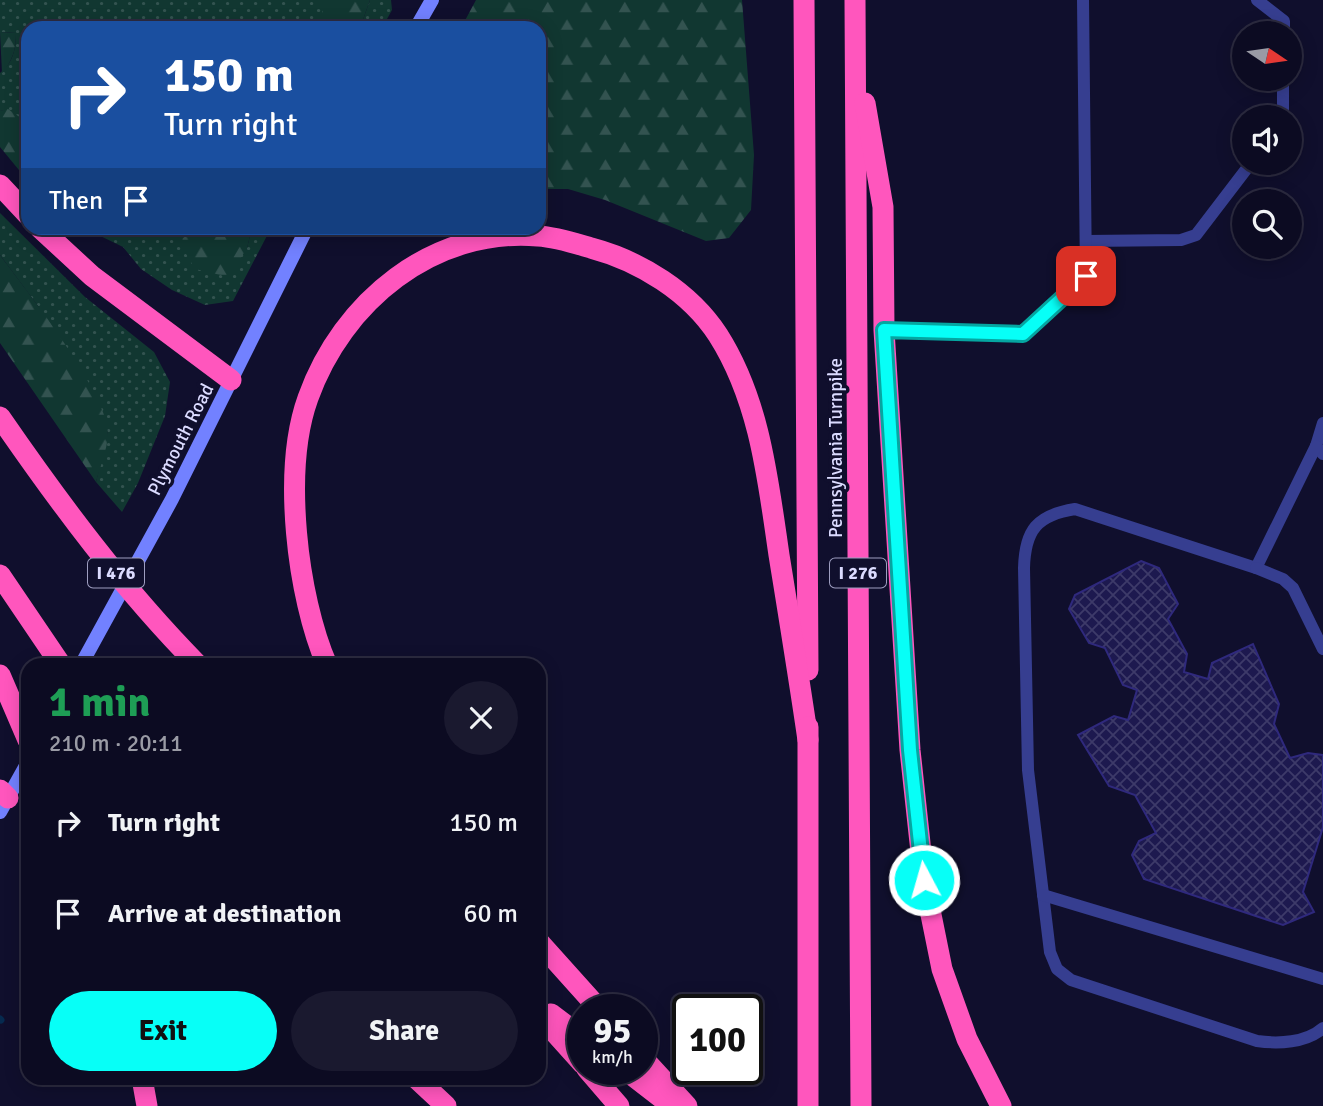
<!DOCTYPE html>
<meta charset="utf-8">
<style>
body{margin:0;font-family:Signika,sans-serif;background:#1a192f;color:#f1f3f6;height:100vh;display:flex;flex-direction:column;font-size:26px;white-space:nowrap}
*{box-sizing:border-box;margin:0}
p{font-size:23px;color:#9a9ba5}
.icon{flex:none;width:38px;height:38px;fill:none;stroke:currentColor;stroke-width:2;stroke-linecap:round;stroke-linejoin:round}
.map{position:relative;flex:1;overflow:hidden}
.panel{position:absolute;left:21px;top:658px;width:525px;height:427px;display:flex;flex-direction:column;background:#0c0b22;border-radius:21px;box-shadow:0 4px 18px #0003,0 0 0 2px #2c2b40}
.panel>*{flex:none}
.guide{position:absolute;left:21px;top:21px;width:525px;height:214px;border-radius:21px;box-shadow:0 4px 18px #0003,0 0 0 2px #2c2b40;background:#1a4fa0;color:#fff;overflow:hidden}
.needle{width:46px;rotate:103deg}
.tools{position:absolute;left:1232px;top:21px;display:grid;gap:14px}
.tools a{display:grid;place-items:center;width:70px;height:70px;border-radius:50%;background:#0c0b22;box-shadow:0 4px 18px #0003,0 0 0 2px #2c2b40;font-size:35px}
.speed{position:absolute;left:567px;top:994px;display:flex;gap:14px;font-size:35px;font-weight:700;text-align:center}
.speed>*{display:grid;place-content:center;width:91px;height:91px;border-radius:50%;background:#0c0b22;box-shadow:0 4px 18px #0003,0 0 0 2px #2c2b40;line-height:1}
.speed small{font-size:18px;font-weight:400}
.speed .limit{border:4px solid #111;border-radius:10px;background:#fff;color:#111}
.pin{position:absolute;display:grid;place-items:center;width:60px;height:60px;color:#fff;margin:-30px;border-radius:14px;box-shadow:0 4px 10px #0006}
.me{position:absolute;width:77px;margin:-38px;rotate:354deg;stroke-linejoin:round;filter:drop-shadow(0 0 5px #0008)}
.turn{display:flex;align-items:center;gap:24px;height:147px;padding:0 28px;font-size:32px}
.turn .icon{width:91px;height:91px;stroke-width:2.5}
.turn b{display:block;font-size:49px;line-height:60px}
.then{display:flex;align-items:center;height:66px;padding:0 28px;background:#0003;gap:14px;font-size:26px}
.round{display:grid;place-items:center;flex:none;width:74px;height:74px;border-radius:37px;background:#1a192f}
.head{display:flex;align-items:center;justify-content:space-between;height:119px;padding:0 28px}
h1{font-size:42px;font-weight:800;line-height:52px;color:#1e9e55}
.cta{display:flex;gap:14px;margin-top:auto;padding:14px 28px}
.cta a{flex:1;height:80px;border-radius:42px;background:#07fff7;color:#111;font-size:28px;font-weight:800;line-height:80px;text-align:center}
.cta a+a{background:#1a192f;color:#f1f3f6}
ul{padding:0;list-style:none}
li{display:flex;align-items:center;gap:21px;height:91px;padding:0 28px}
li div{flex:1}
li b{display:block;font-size:26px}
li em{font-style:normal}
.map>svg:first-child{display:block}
.grass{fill:url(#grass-dots)}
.forest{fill:url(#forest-firs)}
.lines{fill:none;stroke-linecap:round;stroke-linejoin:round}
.stream{stroke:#062a4f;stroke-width:7}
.building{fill:url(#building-cross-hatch);stroke:#2f297d;stroke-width:2}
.lane{stroke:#363e90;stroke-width:12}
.secondary{stroke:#7281ff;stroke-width:14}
.highway{stroke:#ff56bd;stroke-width:21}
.route-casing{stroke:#05a6a1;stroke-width:18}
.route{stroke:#07fff7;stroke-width:12}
.labels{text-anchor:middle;stroke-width:7;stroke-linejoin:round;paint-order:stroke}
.shield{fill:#100f2d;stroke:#9e9ec0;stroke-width:2}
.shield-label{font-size:18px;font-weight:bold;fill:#dbdbff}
.street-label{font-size:19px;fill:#dbdbff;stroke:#100f2d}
</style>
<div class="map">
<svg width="1323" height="1106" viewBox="0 0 1323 1106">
<defs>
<pattern id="grass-dots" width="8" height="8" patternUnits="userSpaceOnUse" patternTransform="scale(1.75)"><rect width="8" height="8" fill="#113731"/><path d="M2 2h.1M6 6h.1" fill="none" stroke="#335350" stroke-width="1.8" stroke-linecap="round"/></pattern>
<pattern id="forest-firs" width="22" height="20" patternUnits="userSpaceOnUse" patternTransform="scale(1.75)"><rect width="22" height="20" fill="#113731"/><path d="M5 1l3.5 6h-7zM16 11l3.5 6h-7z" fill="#335350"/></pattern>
<pattern id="building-cross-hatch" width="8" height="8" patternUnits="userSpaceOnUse" patternTransform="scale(1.75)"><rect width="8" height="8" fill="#1d194f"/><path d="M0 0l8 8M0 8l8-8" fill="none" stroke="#3d3a69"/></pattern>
</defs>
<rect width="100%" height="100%" fill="#100f2d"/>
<g class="grass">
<path d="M0,0H322V28H28V123L8,110L0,111V73C13,63 16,49 16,33L0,32Z"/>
<polygon points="370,0 391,0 392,10 382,28 360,28"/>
<polygon points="0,213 85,297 154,352 170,382 165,416 138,483 122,512 96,482 108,433 38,306 0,255"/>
<polygon points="84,228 197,228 183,238 247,248 252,228 271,228 233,301 205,305 172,290 141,269 123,247"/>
</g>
<g class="forest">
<polygon points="322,0 370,0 360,28 322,28"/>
<polygon points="476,0 742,0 754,155 751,210 729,238 706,241 605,200 568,189 539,189 539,28 461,28"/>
<path d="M0,32L16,33C16,49 13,60 2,73Z"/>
<polygon points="8,109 28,123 28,181 0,147 0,111"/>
<polygon points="197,228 252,228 247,248 229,277 195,269 181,245 183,238"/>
<path d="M0,255C25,289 110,395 108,435C107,450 100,467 96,482L0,343Z"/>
</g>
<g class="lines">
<polyline class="stream" points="0,1019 1,1020"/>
</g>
<polygon class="building" points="1141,561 1159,568 1178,604 1168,619 1187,654 1184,672 1208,679 1212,663 1253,644 1279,704 1274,724 1290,758 1308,753 1323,755 1323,827 1303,892 1314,912 1283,925 1144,879 1132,855 1139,841 1156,833 1135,795 1109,786 1078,735 1114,716 1128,720 1137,690 1123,685 1105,648 1089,643 1069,609 1075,595"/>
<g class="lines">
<g class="lane">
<polyline points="1257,0 1284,21 1284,33"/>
<polyline points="1279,117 1283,109 1283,79"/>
<polyline points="1086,241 1181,240 1196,235 1251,163"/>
<polyline points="884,330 1023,334 1086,277 1083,0"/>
<polyline points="1323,423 1316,446 1323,454"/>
<path d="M1316,446L1256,568L1075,509C1037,515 1025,530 1024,568L1028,770L1050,952L1057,969L1071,980L1257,1041C1278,1044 1306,1043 1323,1028"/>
<polyline points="1256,568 1283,579 1293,588 1323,649"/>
<polyline points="1043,895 1323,979"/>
</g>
<g class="secondary">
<polyline points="416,28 432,0"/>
<polyline points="81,665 172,499 307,228"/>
<polyline points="0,812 28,762"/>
</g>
<g class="highway">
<polyline points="804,0 808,670"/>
<polyline points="855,0 861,1106"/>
<polyline points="865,103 883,207 884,330 910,750 924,880 942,969 967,1039 1001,1106"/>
<polyline points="0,185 28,215"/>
<polyline points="40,228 92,276 231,380"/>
<path d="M0,417C60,504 124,590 198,665"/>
<polyline points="0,575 61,665"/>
<path d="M327,665C297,596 282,470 308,398C342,302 433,227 538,236C556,237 574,243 591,248C640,261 690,292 718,335C760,401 768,480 779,555C789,617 799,678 808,740"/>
<polyline points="0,675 28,740"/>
<polyline points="0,790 8,798"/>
<polyline points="539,942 600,1010"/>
<polyline points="551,1014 583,1038"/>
<polyline points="539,1015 583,1064"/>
<polyline points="642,1057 687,1106"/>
<polyline points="587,1069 619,1106"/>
<polyline points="624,1069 672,1106"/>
<polyline points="142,1078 147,1106"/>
<polyline points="416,1078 446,1106"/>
<polyline points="808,1106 808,727"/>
</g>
</g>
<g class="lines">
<defs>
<polyline id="route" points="924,880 910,750 884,330 1023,334 1086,276"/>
</defs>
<use href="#route" class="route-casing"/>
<use href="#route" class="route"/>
</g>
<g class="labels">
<g class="shield">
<rect x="88" y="558.5" width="56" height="29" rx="5"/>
<rect x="830" y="558.5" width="56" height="29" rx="5"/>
</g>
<g class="shield-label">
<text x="116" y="579">I 476</text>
<text x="858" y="579">I 276</text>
</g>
<g class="street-label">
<text transform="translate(180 439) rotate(-63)" y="7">Plymouth Road</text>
<text transform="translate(835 448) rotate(-90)" y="7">Pennsylvania Turnpike</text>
</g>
</g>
</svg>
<div class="tools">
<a><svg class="needle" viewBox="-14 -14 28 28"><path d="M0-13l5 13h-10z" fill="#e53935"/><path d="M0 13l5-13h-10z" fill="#9a9ba5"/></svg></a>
<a><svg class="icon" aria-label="sound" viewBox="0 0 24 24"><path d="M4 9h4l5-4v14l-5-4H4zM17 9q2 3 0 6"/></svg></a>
<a><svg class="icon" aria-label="search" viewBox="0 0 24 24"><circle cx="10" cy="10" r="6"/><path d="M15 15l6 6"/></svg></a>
</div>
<div class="speed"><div>95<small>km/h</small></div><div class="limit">100</div></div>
<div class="pin" style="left:1086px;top:276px;background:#d93025"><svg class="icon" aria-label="arrive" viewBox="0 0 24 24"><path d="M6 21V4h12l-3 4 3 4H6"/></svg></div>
<svg class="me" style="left:924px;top:880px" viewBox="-20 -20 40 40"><circle r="17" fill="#07fff7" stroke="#fff" stroke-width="3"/><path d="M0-11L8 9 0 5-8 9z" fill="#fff"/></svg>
<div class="guide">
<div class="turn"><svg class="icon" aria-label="right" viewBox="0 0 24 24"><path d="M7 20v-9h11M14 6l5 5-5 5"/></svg><div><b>150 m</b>Turn right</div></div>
<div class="then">Then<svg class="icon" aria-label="arrive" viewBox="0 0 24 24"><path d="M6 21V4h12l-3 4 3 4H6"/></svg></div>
</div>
<section class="panel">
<div class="head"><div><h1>1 min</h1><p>210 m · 20:11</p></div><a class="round"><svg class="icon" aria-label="close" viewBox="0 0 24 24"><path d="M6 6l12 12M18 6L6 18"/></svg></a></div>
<ul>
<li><svg class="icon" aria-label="right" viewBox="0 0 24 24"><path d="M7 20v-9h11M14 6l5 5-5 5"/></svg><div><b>Turn right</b></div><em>150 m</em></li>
<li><svg class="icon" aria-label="arrive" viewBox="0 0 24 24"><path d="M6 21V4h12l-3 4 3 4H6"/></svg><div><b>Arrive at destination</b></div><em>60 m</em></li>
</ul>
<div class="cta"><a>Exit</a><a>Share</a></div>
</section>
</div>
